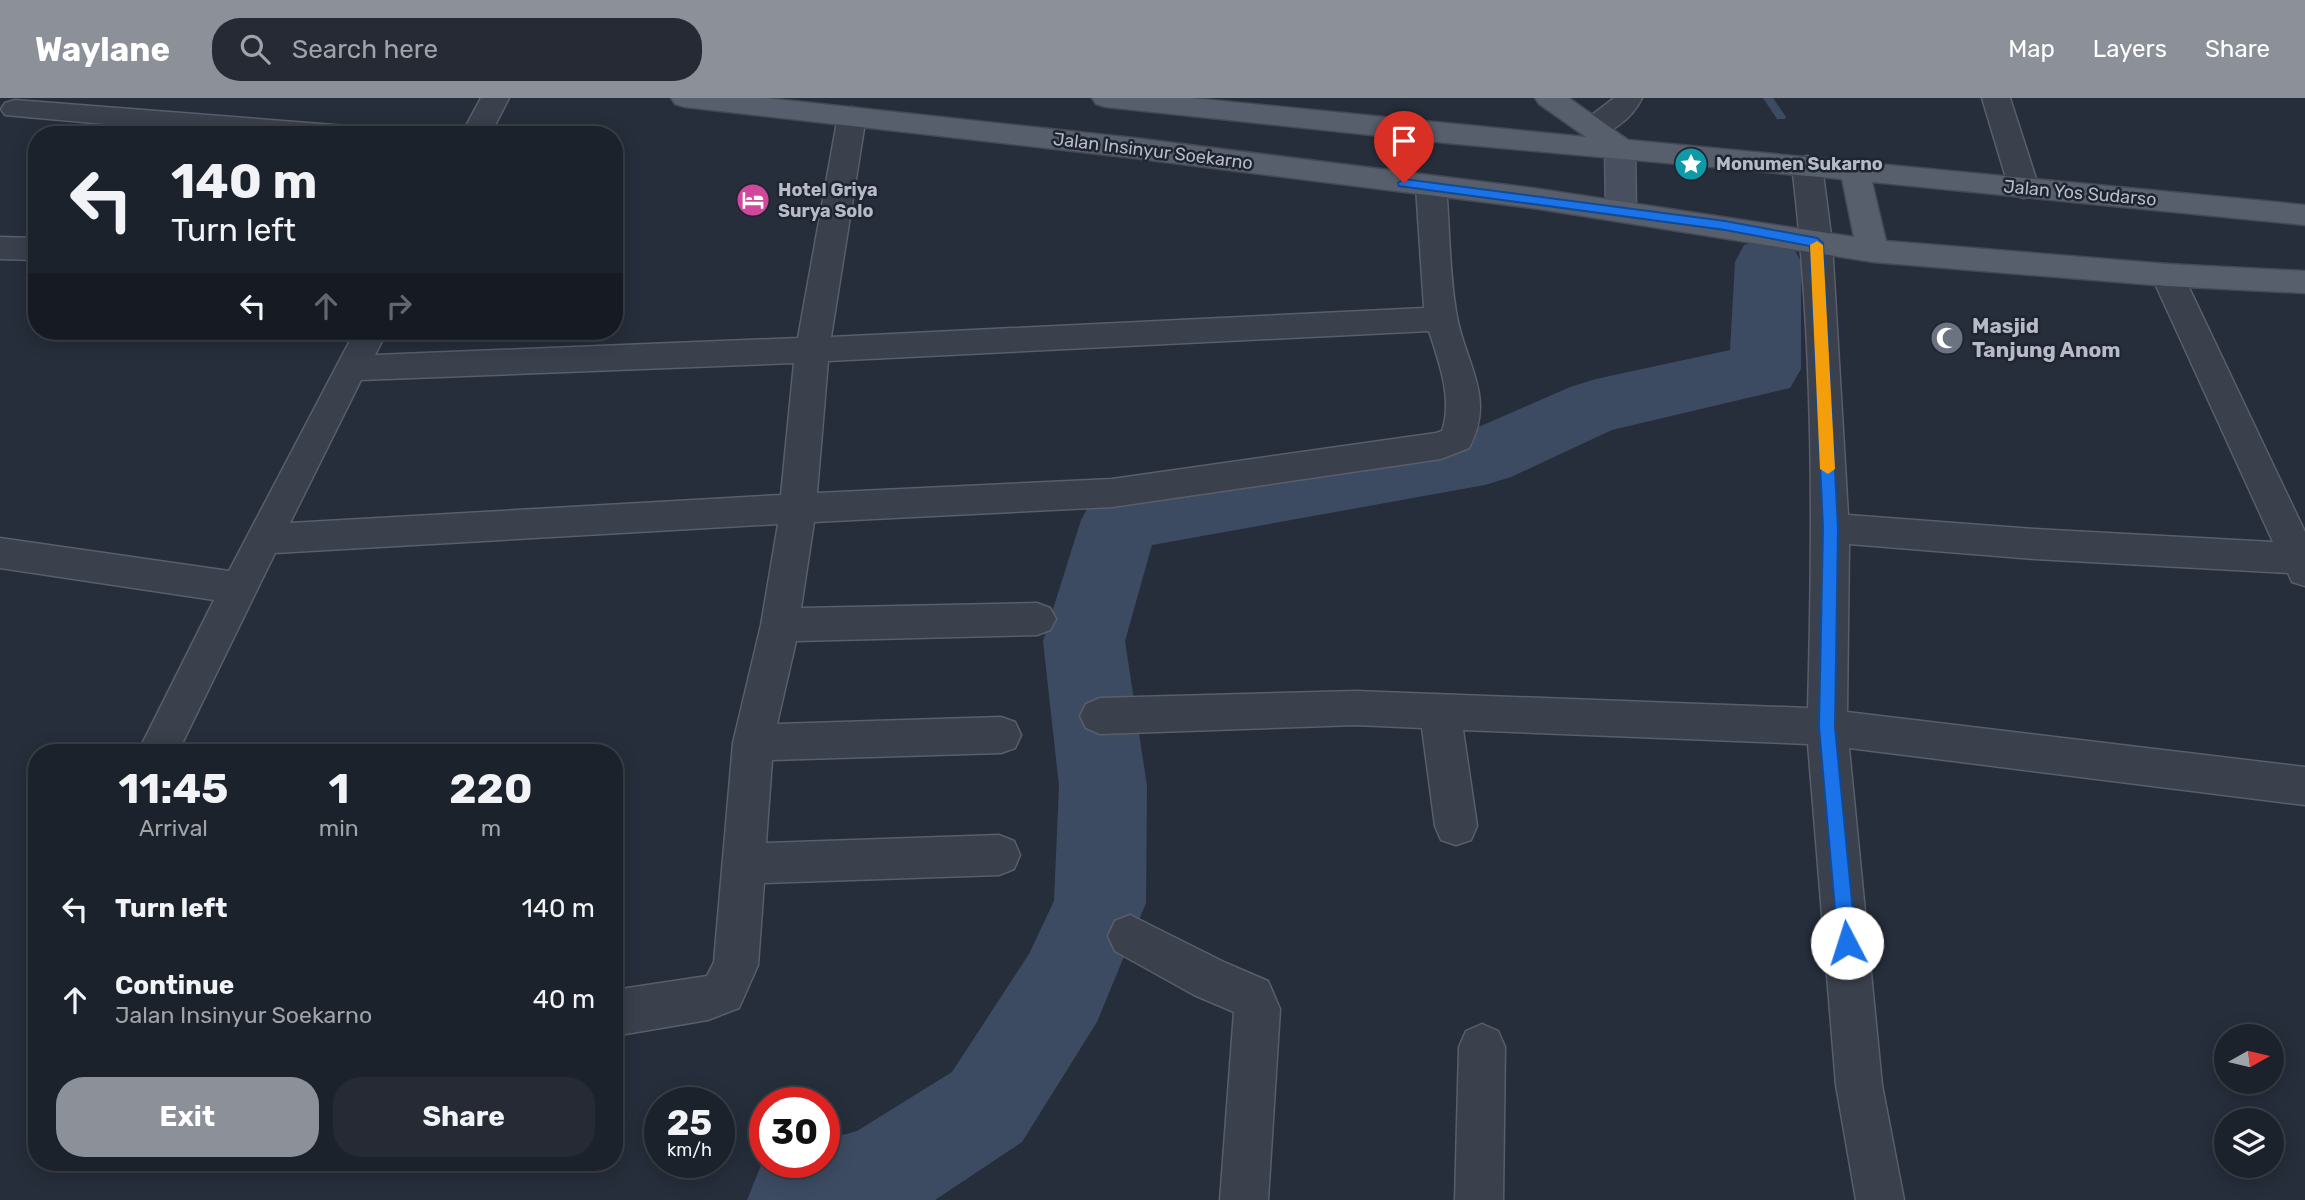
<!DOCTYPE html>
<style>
body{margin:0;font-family:Rubik,sans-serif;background:#252a34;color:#f1f3f6;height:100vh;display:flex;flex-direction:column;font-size:26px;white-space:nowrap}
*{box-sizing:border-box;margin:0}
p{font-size:23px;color:#a0a4a9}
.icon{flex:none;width:38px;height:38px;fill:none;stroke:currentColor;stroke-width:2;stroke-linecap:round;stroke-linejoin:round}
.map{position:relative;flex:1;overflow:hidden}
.drawer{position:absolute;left:28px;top:646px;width:595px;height:427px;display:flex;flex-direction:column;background:#1c222c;border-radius:28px;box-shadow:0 4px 18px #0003,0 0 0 2px #3a3f48}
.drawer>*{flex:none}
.top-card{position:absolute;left:28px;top:28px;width:595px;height:214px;border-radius:28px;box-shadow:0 4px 18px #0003,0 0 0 2px #3a3f48;background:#1c222c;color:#f1f3f6;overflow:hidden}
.needle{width:46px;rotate:82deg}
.fabs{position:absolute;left:2214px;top:926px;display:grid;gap:14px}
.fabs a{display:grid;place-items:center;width:70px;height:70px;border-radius:50%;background:#1c222c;box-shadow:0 4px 18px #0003,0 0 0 2px #3a3f48;font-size:35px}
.speed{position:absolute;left:644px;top:989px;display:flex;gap:14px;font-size:35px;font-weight:700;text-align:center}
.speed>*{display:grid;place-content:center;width:91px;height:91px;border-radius:50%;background:#1c222c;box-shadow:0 4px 18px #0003,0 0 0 2px #3a3f48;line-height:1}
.speed small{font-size:18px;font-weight:400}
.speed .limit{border:10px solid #d22;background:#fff;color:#111}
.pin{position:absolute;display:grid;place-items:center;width:60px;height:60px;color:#fff;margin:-72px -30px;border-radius:50% 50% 50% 0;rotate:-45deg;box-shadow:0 0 7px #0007}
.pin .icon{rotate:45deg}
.me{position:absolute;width:77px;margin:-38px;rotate:355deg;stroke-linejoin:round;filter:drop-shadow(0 0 5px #0008)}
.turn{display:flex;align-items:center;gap:24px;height:147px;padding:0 28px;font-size:32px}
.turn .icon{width:91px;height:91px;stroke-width:2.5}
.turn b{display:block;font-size:49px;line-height:60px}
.lanes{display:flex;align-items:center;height:66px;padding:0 28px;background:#0003;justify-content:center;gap:35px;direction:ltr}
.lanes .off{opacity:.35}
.eta{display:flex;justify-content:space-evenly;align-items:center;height:119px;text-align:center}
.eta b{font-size:42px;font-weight:700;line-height:49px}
.button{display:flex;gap:14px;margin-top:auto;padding:14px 28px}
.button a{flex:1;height:80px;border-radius:28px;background:#8c9099;color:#fff;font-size:28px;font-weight:700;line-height:80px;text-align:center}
.button a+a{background:#252a34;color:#f1f3f6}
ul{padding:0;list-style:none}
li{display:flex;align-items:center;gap:21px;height:91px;padding:0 28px}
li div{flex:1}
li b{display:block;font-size:26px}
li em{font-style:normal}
header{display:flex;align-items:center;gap:42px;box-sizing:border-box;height:98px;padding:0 35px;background:#8c9099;color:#fff}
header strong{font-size:33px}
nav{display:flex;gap:38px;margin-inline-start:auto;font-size:24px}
.search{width:490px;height:63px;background:#252a34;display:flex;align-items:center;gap:18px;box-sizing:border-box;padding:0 24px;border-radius:28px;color:#a0a4a9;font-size:26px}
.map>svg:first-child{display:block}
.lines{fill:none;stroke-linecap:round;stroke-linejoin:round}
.stream{fill:#3d4b62;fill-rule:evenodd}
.river{fill:#3d4b62;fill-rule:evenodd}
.street-casing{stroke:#585e6a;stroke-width:3}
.secondary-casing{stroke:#585e6a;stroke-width:3}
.primary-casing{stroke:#434955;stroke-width:3}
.street{fill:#3a404c;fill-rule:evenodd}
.secondary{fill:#484f5e;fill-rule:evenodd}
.primary{fill:#585f6c;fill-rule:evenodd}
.route{fill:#1a73e8;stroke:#114b97;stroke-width:2}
.slow{fill:#f59e0b}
.labels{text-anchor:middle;stroke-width:5;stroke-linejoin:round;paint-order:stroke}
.far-street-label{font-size:18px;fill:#b6bbc7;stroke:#1f2531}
.far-poi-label{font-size:18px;font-weight:bold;fill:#b6bbc7;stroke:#1f2531;text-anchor:start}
.poi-label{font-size:21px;font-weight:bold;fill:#b6bbc7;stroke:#1f2531;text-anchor:start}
</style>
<header>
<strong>Waylane</strong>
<div class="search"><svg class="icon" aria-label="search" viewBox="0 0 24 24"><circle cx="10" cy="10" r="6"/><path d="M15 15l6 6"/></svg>Search here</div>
<nav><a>Map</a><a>Layers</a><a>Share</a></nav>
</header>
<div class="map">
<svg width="2305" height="1102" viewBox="0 0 2305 1102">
<rect width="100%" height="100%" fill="#262e3b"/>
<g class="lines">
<polygon class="stream" points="1763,0 1773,0 1786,19 1785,21 1777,21"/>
<polygon class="river" points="1768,141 1792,147 1801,164 1801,271 1790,290 1612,332 1511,379 1485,387 1152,447 1125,543 1147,688 1146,805 1097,924 1022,1044 935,1102 747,1102 762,1065 824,1064 824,1042 857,1033 952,974 1029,856 1054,803 1059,688 1043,543 1081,422 1093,400 1120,391 1474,331 1570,289 1596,281 1730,252 1735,164 1744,147"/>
<defs>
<g id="street">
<polygon points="481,0 509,0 490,37 461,37"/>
<path d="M1614,0H1642C1633,20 1606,42 1584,37L1580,30L1584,23Z"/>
<polygon points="1982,0 2010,0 2039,90 2035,97 2024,100 2013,97 2009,90"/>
<polygon points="15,2 347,28 357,30 361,37 226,37 5,17 1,11 5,5"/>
<path d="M852,9L862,12L866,18L831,239L1424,210L1416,89L1420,82L1431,79L1442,82L1446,89C1450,132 1449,177 1457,219C1466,267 1496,300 1469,350L1441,361L1112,409L814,424L801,510L1037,505L1050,510L1056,521L1050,532L1037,537L796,543L777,626L1001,619L1015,624L1021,637L1015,650L1001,655L772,662L766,745L999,737L1014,743L1020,757L1014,771L999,777L764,785L758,867L739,910L708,922L614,938V892L707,878L714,864L733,645L761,527L778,426L275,455L178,654H138L214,502L0,470V440L229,473L355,233H387L375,257L798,240L838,18L842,12ZM1429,233C1439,264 1453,301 1442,333L1436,335L1112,381L817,395L828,263ZM794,265L781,397L290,425L361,282Z"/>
<path d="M1807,58L1817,61L1822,68L1832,145L1848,417L2035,431L2273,444L2151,177L2156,169L2167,166L2178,169L2183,177L2305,434V488L2292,484L2288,475L2035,461L1849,446L1847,614L2305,669V707L1849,650L1882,987L1904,1102H1856L1836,987L1808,646L1463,632L1477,728L1471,742L1456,747L1441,742L1435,728L1422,630L1356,627L1100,636L1086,630L1080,618L1086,606L1100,600L1356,593L1808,610C1813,430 1814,248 1792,68L1797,61Z"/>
<polygon points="0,139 37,140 37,162 0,161"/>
<polygon points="1130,817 1226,865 1268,883 1280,911 1268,1102 1220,1102 1234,914 1194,897 1115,853 1108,838 1115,823"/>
<polygon points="1482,926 1498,933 1505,949 1503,1102 1455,1102 1459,949 1466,933"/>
</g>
<polygon id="secondary" points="1620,41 1630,44 1635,51 1636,113 1632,120 1621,123 1610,120 1606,113 1605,51 1610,44"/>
<polygon id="primary" points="671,0 766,0 1134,40 1539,91 1854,139 1842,81 1447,45 1106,9 1096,6 1092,0 1191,0 1586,39 1539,6 1535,0 1569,0 1628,42 2305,107 2305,127 1872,84 1886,143 2167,166 2305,173 2305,195 2167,188 1873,164 1539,111 1134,60 685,9 675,6"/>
</defs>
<use href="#street" class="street-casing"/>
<use href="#secondary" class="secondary-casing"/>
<use href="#primary" class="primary-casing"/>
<use href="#street" class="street"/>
<use href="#secondary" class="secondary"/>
<use href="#primary" class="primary"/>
</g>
<polygon class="route" points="1404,81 1725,123 1817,140 1823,145 1838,430 1835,629 1856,845 1853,851 1847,854 1840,851 1838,845 1819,629 1823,430 1810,148 1725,132 1399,88 1398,85"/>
<polygon class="slow" points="1817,143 1823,147 1835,371 1828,376 1820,371 1810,147"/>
<defs>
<symbol id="sight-disc" viewBox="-11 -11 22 22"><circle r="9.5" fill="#0f9aa8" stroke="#1f2531"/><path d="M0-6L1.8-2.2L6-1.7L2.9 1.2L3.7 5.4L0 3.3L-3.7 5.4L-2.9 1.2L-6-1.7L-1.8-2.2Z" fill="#fff"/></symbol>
<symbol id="hotel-disc" viewBox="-11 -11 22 22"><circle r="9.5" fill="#d1479c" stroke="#1f2531"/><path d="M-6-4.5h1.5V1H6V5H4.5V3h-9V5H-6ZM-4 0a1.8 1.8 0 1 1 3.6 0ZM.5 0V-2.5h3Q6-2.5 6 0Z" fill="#fff"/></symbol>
<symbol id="mosque-disc" viewBox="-11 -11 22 22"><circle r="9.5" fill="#6b7280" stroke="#1f2531"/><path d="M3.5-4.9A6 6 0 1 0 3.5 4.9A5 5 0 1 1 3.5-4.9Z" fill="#fff"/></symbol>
</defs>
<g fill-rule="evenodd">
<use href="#sight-disc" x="1672" y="47" width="38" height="38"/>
<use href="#hotel-disc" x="734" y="83" width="38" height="38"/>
<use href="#mosque-disc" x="1928" y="221" width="38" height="38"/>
</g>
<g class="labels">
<g class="far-street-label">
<text transform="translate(1153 53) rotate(7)" y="6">Jalan Insinyur Soekarno</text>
<text transform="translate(2080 95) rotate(5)" y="6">Jalan Yos Sudarso</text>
</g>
<g class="far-poi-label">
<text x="1716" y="72">Monumen Sukarno</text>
<text x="778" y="98">Hotel Griya<tspan x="778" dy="21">Surya Solo</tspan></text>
</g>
<g class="poi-label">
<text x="1972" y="235">Masjid<tspan x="1972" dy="24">Tanjung Anom</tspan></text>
</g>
</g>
</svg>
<div class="fabs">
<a><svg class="needle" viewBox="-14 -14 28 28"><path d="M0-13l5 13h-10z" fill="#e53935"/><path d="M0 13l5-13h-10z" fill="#a0a4a9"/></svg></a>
<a><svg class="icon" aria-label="layers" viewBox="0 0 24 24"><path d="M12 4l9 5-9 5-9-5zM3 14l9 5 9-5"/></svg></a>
</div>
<div class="speed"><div>25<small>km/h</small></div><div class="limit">30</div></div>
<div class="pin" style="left:1404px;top:85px;background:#d93025"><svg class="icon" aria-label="arrive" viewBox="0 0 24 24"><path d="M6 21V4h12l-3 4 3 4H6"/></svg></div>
<svg class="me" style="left:1847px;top:845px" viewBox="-20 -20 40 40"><circle r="19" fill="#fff"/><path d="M0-13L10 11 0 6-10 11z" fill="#1a73e8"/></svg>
<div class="top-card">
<div class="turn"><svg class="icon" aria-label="left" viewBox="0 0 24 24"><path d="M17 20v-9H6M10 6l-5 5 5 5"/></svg><div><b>140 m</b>Turn left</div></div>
<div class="lanes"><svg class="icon" aria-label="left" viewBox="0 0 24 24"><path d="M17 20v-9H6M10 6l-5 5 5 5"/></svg><svg class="icon off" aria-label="ahead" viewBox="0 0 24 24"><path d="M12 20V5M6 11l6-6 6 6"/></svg><svg class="icon off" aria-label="right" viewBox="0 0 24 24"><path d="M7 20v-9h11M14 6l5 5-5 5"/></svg></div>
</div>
<section class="drawer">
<div class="eta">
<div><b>11:45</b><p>Arrival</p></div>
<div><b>1</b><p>min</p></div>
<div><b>220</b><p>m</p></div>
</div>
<ul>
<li><svg class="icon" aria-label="left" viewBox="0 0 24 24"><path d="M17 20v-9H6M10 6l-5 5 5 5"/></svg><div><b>Turn left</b></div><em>140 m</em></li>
<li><svg class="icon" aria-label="ahead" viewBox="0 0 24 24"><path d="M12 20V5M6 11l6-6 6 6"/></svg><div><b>Continue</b><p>Jalan Insinyur Soekarno</p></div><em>40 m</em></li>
</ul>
<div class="button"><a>Exit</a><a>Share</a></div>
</section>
</div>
